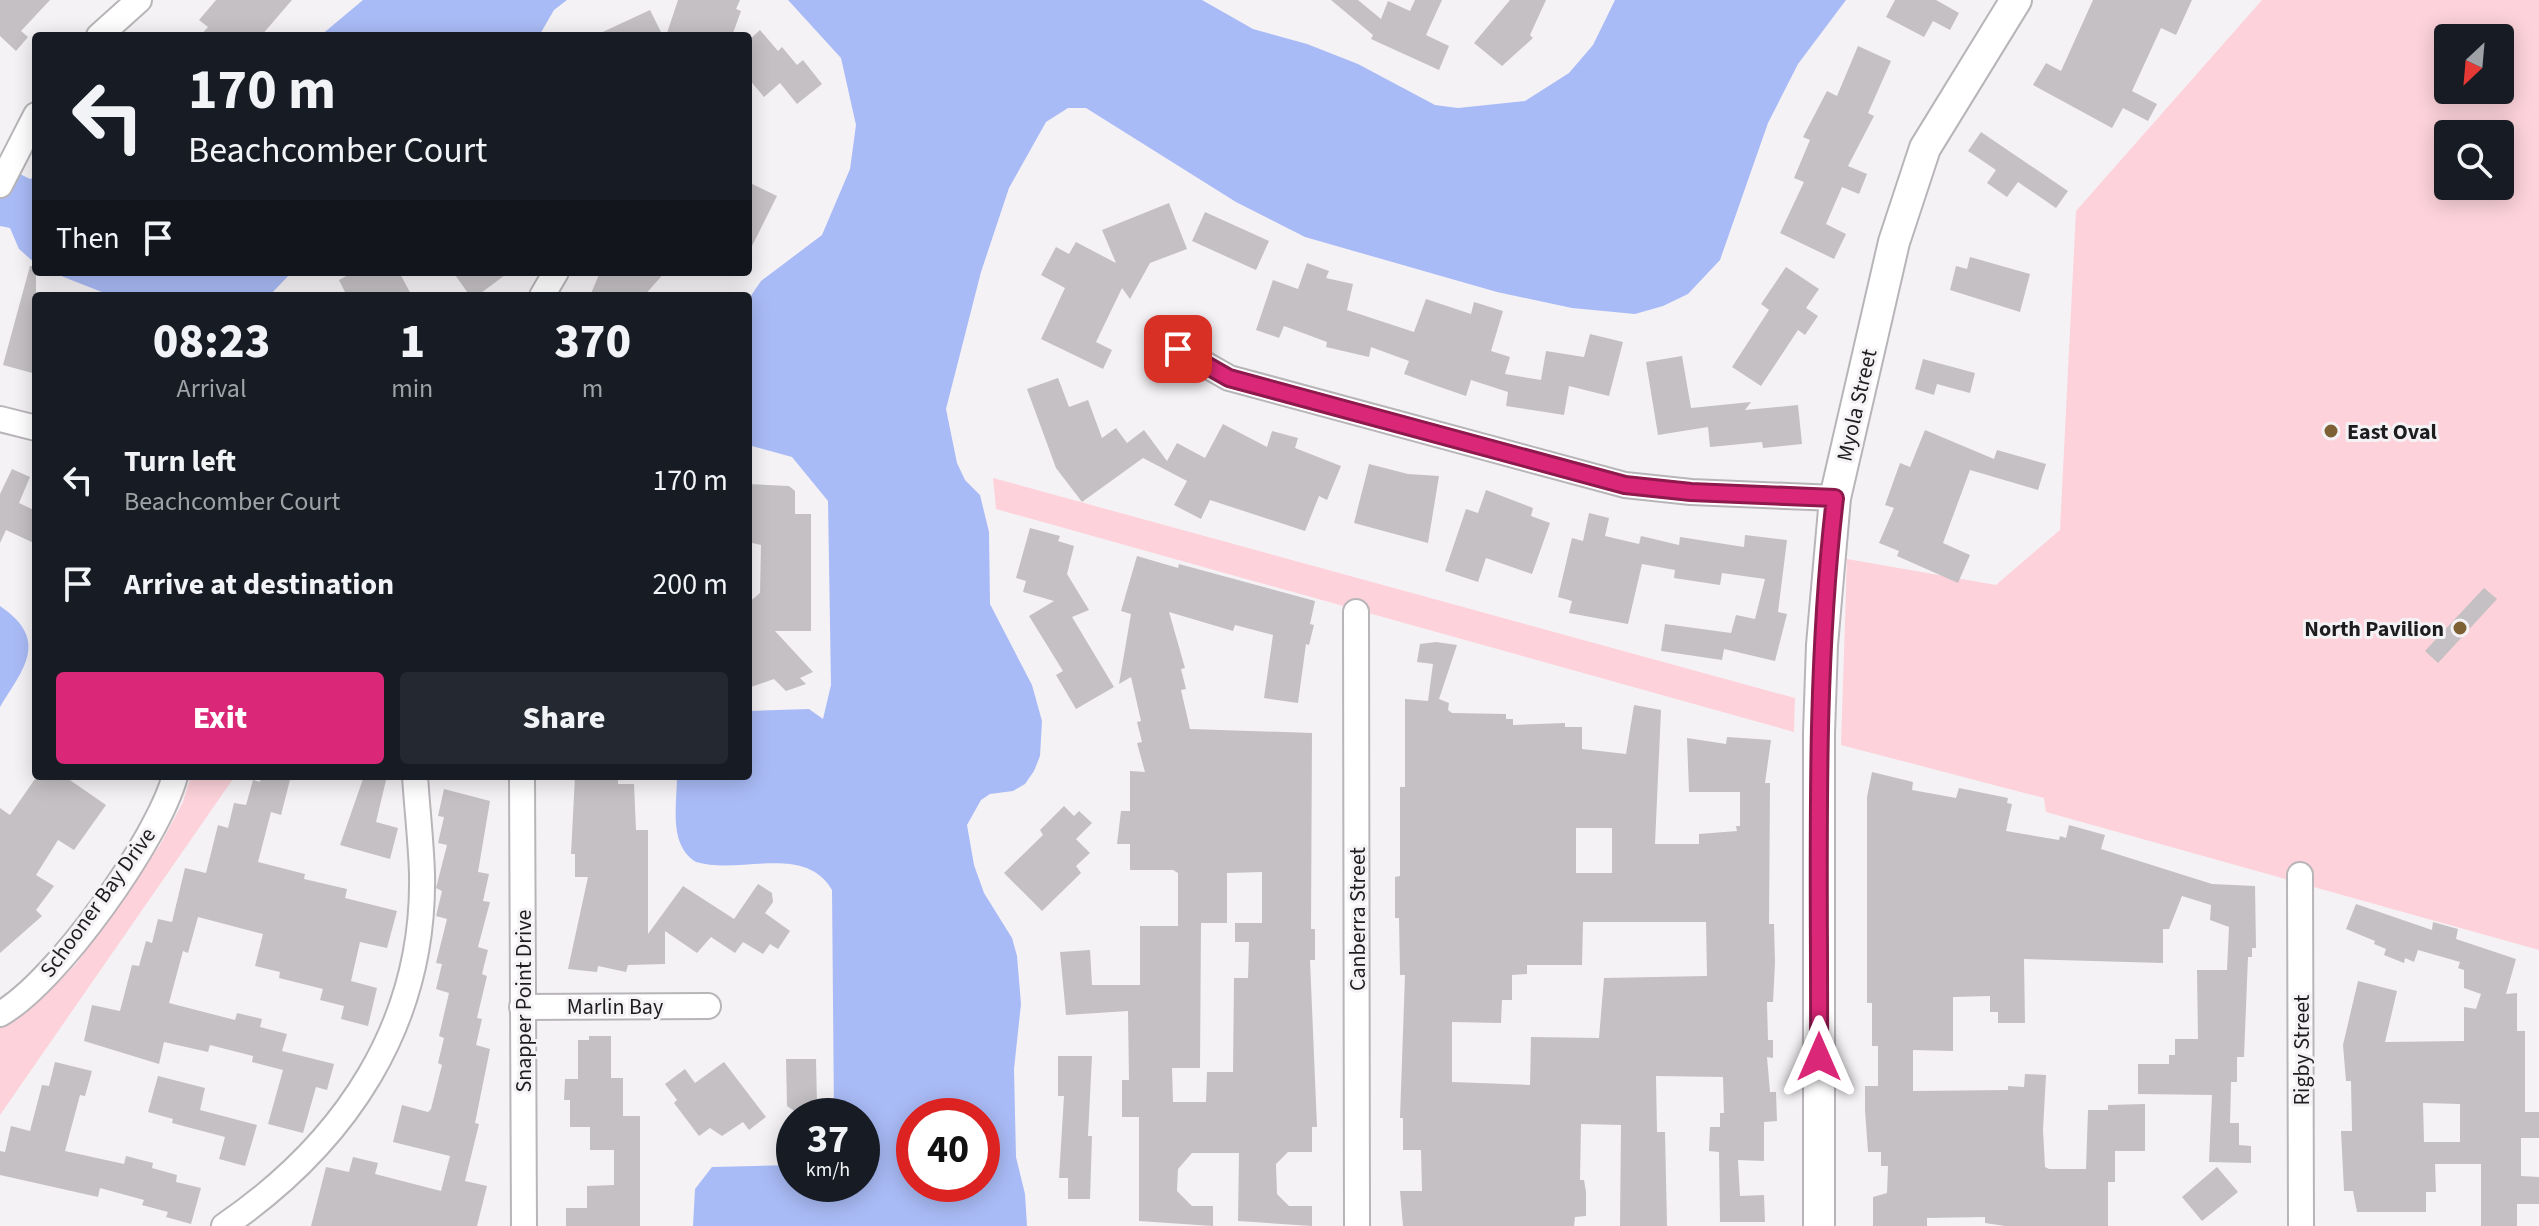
<!DOCTYPE html>
<style>
body{margin:0;font-family:"Source Sans 3",sans-serif;background:#242831;color:#f1f3f6;height:100vh;display:flex;flex-direction:column;font-size:30px;white-space:nowrap}
*{box-sizing:border-box;margin:0}
p{font-size:26px;color:#9ea1a6}
.icon{flex:none;width:44px;height:44px;fill:none;stroke:currentColor;stroke-width:2;stroke-linecap:round;stroke-linejoin:round}
.map{position:relative;flex:1;overflow:hidden}
.sheet{position:absolute;left:32px;top:292px;width:720px;height:488px;display:flex;flex-direction:column;background:#171b24;border-radius:8px;box-shadow:0 4px 20px #0003}
.sheet>*{flex:none}
.hud{position:absolute;left:32px;top:32px;width:720px;height:244px;border-radius:8px;box-shadow:0 4px 20px #0003;background:#171b24;color:#f1f3f6;overflow:hidden}
.needle{width:52px;rotate:206deg}
.buttons{position:absolute;left:2434px;top:24px;display:grid;gap:16px}
.buttons a{display:grid;place-items:center;width:80px;height:80px;border-radius:8px;background:#171b24;box-shadow:0 4px 20px #0003;font-size:40px}
.speed{position:absolute;left:776px;top:1098px;display:flex;gap:16px;font-size:40px;font-weight:700;text-align:center}
.speed>*{display:grid;place-content:center;width:104px;height:104px;border-radius:50%;background:#171b24;box-shadow:0 4px 20px #0003;line-height:1}
.speed small{font-size:20px;font-weight:400}
.speed .limit{border:12px solid #d22;background:#fff;color:#111}
.pin{position:absolute;display:grid;place-items:center;width:68px;height:68px;color:#fff;margin:-34px;border-radius:16px;box-shadow:0 4px 12px #0006}
.me{position:absolute;width:88px;margin:-44px;rotate:0deg;stroke-linejoin:round;filter:drop-shadow(0 0 6px #0008)}
.turn{display:flex;align-items:center;gap:28px;height:168px;padding:0 24px;font-size:36px}
.turn .icon{width:104px;height:104px;stroke-width:2.5}
.turn b{display:block;font-size:56px;line-height:68px}
.then{display:flex;align-items:center;height:76px;padding:0 24px;background:#0003;gap:16px;font-size:30px}
.eta{display:flex;justify-content:space-evenly;align-items:center;height:136px;text-align:center}
.eta b{font-size:48px;font-weight:800;line-height:56px}
.action{display:flex;gap:16px;margin-top:auto;padding:16px 24px}
.action a{flex:1;height:92px;border-radius:8px;background:#db2777;color:#fff;font-size:32px;font-weight:800;line-height:92px;text-align:center}
.action a+a{background:#242831;color:#f1f3f6}
ul{padding:0;list-style:none}
li{display:flex;align-items:center;gap:24px;height:104px;padding:0 24px}
li div{flex:1}
li b{display:block;font-size:30px}
li em{font-style:normal}
.map>svg:first-child{display:block}
.green{fill:#fdd2da;fill-rule:evenodd}
.water{fill:#a9bbf6;fill-rule:evenodd}
.building{fill:#c4c0c3;fill-rule:evenodd}
.lines{fill:none;stroke-linecap:round;stroke-linejoin:round}
.minor-casing{stroke:#b8b5b9;stroke-width:28}
.tertiary-casing{stroke:#b8b5b9;stroke-width:34}
.minor{stroke:#fff;stroke-width:24}
.tertiary{stroke:#fff;stroke-width:30}
.route-casing{stroke:#8e194d;stroke-width:20}
.route{stroke:#db2777;stroke-width:14}
.poi-dot{fill:#7d6034;stroke:#f5f2f6;stroke-width:3}
.labels{text-anchor:middle;stroke-width:6;stroke-linejoin:round;paint-order:stroke}
.street-label{font-size:22px;fill:#1e1d1e;stroke:#f5f2f6}
.poi-label{font-size:22px;font-weight:bold;fill:#1e1d1e;stroke:#f5f2f6;text-anchor:start}
</style>
<div class="map">
<svg width="2539" height="1226" viewBox="0 0 2539 1226">
<rect width="100%" height="100%" fill="#f5f2f6"/>
<g class="green">
<path d="M2262,0H2539V950L2046,812L2044,798L1841,745L1847,559L1996,585L2060,530L2076,211ZM2448,38H2500V90H2448ZM2448,134H2500V186H2448Z"/>
<polygon points="993,478 1795,698 1794,732 996,509"/>
<polygon points="191,776 235,776 0,1115 0,1027 37,1003 76,964 160,845 183,802"/>
</g>
<g class="water">
<polygon points="363,0 567,0 554,10 539,36 320,36"/>
<path d="M788,0H1202L1253,29L1307,44L1358,64L1435,105L1458,108L1525,101L1569,73L1593,45L1615,0H1846L1798,64L1768,123L1720,260L1688,294L1663,306L1635,314L1572,308L1497,292L1305,237L1236,202L1086,108H1068L1046,122L1009,188L981,272L946,409L957,463L965,480L980,495L989,532L990,604L1032,685L1042,721L1040,756L1034,771L1025,784L1013,791L990,794L981,800L967,825L974,865L984,893L1012,938L1017,956L1021,1004L1014,1069L1016,1157L1025,1194L1027,1226H693L695,1189L712,1167L794,1165V1184H862V1116H834L832,890C805,843 740,875 696,862C668,845 677,805 677,776H748V711L809,709L823,719L831,685L828,501L792,457L748,445V300L761,281L822,235L850,169L856,125L841,58ZM982,1116V1184H914V1116Z"/>
<polygon points="0,164 30,179 36,176 36,264 19,249 10,228 0,226"/>
<polygon points="51,272 292,272 269,296 112,296"/>
<path d="M0,606C50,640 24,668 0,707Z"/>
</g>
<g class="building">
<polygon points="0,0 50,0 21,31 28,37 16,51 0,36"/>
<polygon points="216,0 292,0 261,36 200,36 208,27 199,20"/>
<polygon points="678,0 740,0 736,9 741,11 732,36 666,36"/>
<polygon points="1331,0 1358,0 1381,19 1388,1 1410,11 1415,0 1442,0 1426,35 1449,46 1439,70 1371,39 1373,35"/>
<polygon points="1510,0 1546,0 1530,35 1533,38 1502,66 1474,43"/>
<polygon points="1895,0 1936,0 1959,13 1950,30 1933,21 1924,37 1886,17"/>
<polygon points="2093,0 2192,0 2176,35 2161,28 2132,91 2157,104 2148,121 2123,108 2112,128 2033,85 2046,63 2061,71"/>
<polygon points="650,10 663,36 594,36"/>
<polygon points="760,30 778,51 782,47 797,65 803,60 822,84 797,104 780,83 764,97 748,78 748,41"/>
<polygon points="1858,46 1891,61 1868,113 1874,116 1848,166 1867,174 1859,194 1842,187 1826,224 1846,234 1834,259 1780,233 1804,182 1794,178 1810,140 1803,137 1827,91 1837,96"/>
<polygon points="1981,132 2068,191 2056,208 2018,182 2007,197 1987,183 1996,170 1968,151"/>
<polygon points="748,182 777,196 748,254"/>
<polygon points="1169,203 1187,249 1150,263 1130,299 1122,288 1096,342 1112,350 1103,369 1041,339 1065,288 1041,275 1056,247 1069,254 1076,242 1116,263 1102,230"/>
<polygon points="1205,212 1269,241 1256,270 1192,241"/>
<polygon points="1970,257 2030,274 2020,312 1950,290 1956,266 1967,269"/>
<polygon points="1307,263 1329,271 1326,278 1353,284 1347,310 1414,332 1426,299 1471,314 1474,302 1503,311 1491,351 1510,357 1505,374 1541,380 1546,351 1584,357 1590,334 1623,342 1609,396 1569,386 1564,415 1506,406 1508,392 1471,380 1466,396 1437,386 1404,374 1409,361 1371,347 1369,357 1326,347 1327,342 1284,326 1279,338 1256,330 1273,280 1298,289"/>
<polygon points="30,266 36,266 36,374 3,365"/>
<polygon points="1786,267 1819,289 1806,308 1818,316 1805,335 1798,330 1761,386 1732,367 1769,310 1761,304"/>
<polygon points="354,272 399,272 412,296 347,296 339,280"/>
<polygon points="453,272 509,272 477,296 470,296"/>
<polygon points="600,272 665,272 644,296 590,296"/>
<polygon points="1682,356 1691,408 1751,402 1745,410 1798,405 1802,444 1763,448 1762,442 1710,447 1708,427 1658,435 1646,362"/>
<polygon points="1923,359 1975,373 1970,393 1937,384 1934,395 1915,389"/>
<polygon points="1058,378 1069,407 1088,400 1102,438 1116,428 1127,443 1144,430 1167,461 1177,443 1205,458 1223,424 1267,447 1272,431 1298,438 1295,448 1341,466 1327,500 1319,496 1305,531 1210,500 1201,519 1174,505 1187,481 1143,458 1082,502 1056,468 1027,389"/>
<polygon points="1925,430 1994,459 1997,450 2046,464 2038,490 1970,470 1943,543 1970,555 1958,583 1897,556 1899,551 1879,543 1894,508 1885,505 1900,463 1910,467"/>
<polygon points="1369,464 1408,474 1439,476 1428,543 1354,523"/>
<polygon points="12,469 30,477 19,503 36,511 36,544 6,530 0,543 0,494"/>
<polygon points="748,484 789,486 795,491 795,514 811,514 811,631 775,631 813,672 800,678 806,684 786,691 774,679 748,688 748,603 760,593 761,545 748,542"/>
<polygon points="1486,490 1533,508 1531,516 1550,523 1532,574 1486,558 1478,582 1445,571 1466,509 1478,513"/>
<polygon points="1589,513 1609,518 1605,536 1639,544 1641,536 1679,545 1680,537 1744,547 1745,535 1787,540 1778,612 1787,614 1775,661 1724,649 1722,660 1661,651 1665,624 1731,633 1736,615 1755,619 1765,579 1722,573 1720,585 1674,578 1675,570 1642,564 1628,624 1569,613 1572,601 1558,597 1572,538 1583,541"/>
<polygon points="1030,528 1060,536 1058,541 1074,546 1067,574 1089,610 1072,617 1114,687 1076,709 1056,675 1063,671 1029,616 1054,601 1023,592 1026,581 1016,578"/>
<path d="M1137,556L1178,568L1179,564L1315,601L1310,624L1314,625L1309,645L1306,644L1298,703L1264,698L1273,635L1235,625L1233,631L1169,612L1185,668L1181,669L1186,689L1181,690L1190,729L1312,733L1311,929H1315V960H1310L1317,1127H1312V1152H1288L1276,1164L1277,1194L1289,1206H1312V1226L1238,1221L1239,1153H1192L1178,1169L1177,1191L1192,1206H1213V1226L1139,1221V1117H1122V1080H1129L1128,1011L1066,1015L1060,952L1090,950L1092,985H1140V926H1178V873L1173,870H1130V844H1117L1121,811H1130V771L1145,772L1137,743L1142,742L1137,722L1141,721L1131,677L1119,684L1131,614L1121,611ZM1262,872V923H1235V942H1249L1248,978H1234L1233,1072H1207L1206,1102H1173L1172,1068H1200L1201,923H1227V873Z"/>
<polygon points="2484,588 2497,599 2438,663 2425,651"/>
<path d="M1436,642L1457,645L1439,699L1449,703L1448,710L1452,713L1506,714V719H1513V725L1565,723V727H1582V749L1626,754L1634,705L1661,710L1655,844H1699V834L1737,831L1736,826H1740V792H1689L1687,738L1726,744L1727,737L1771,740L1765,783H1770L1769,924H1774L1775,963L1773,1002H1767L1768,1040H1773V1058L1767,1057L1770,1092H1776L1777,1121L1764,1122V1161L1738,1160L1740,1196L1764,1195L1765,1222H1720L1719,1152L1709,1151L1710,1127H1720V1113H1724L1723,1077L1656,1076L1657,1132H1665L1667,1226H1620L1621,1125L1581,1124L1580,1180H1584L1586,1192V1216L1575,1217L1574,1226H1403L1400,1191H1422L1421,1150H1403V1118H1400L1405,975H1400L1399,918H1395V877L1400,876V787H1405V699L1428,701L1433,664L1417,662L1420,644ZM1576,828H1612V873H1576ZM1583,922H1706L1707,976L1604,978L1599,1038L1531,1037L1530,1085L1452,1082V1022L1501,1023L1502,1000H1512V975L1527,974V965H1582Z"/>
<polygon points="1872,772 1913,782 1912,790 1956,798 1959,788 2008,798 2007,803 2012,804 2006,831 2059,840 2060,836 2066,838 2069,825 2105,835 2101,849 2212,884 2255,886 2256,948 2252,948 2252,957 2248,957 2244,1057 2237,1057 2237,1082 2231,1082 2230,1123 2239,1123 2239,1145 2251,1146 2251,1163 2209,1162 2212,1095 2138,1094 2138,1064 2169,1064 2169,1055 2175,1055 2175,1039 2198,1039 2197,970 2227,970 2229,927 2210,920 2211,905 2182,896 2169,929 2163,929 2163,963 2024,959 2025,1023 1998,1023 1998,1012 1990,1012 1990,996 1953,997 1953,1051 1913,1050 1913,1091 2008,1090 2008,1086 2024,1087 2025,1074 2046,1075 2043,1130 2045,1167 2049,1169 2086,1169 2088,1110 2108,1110 2108,1105 2145,1104 2145,1151 2115,1151 2115,1182 2108,1182 2108,1226 2005,1226 1985,1223 1985,1217 1927,1218 1927,1226 1873,1226 1873,1197 1887,1193 1888,1166 1881,1166 1881,1152 1868,1152 1865,1110 1865,1086 1878,1086 1878,1046 1872,1046 1872,1003 1867,1003 1867,797"/>
<polygon points="37,776 64,776 106,805 74,850 58,840 36,875 54,886 36,910 42,916 0,953 0,808 10,815"/>
<polygon points="261,776 291,776 281,815 271,812 258,862 305,874 304,879 347,889 345,898 397,911 387,948 360,942 351,981 377,988 368,1026 341,1019 344,1006 320,1000 323,989 279,978 280,972 255,966 263,934 198,917 188,953 183,951 169,1003 235,1020 237,1013 262,1019 260,1027 287,1034 282,1051 334,1064 327,1090 316,1087 303,1133 268,1124 283,1070 252,1062 253,1056 210,1045 208,1052 164,1042 159,1064 84,1041 92,1005 120,1011 132,965 139,966 146,941 152,943 158,919 172,922 185,868 206,873 218,825 228,828 234,803 246,805 253,780 260,782"/>
<polygon points="364,776 387,776 376,822 398,828 390,859 340,845"/>
<polygon points="575,776 618,776 618,784 634,784 636,830 648,830 648,934 683,886 734,919 758,884 772,893 773,902 765,913 790,931 778,949 770,944 763,954 743,942 735,953 711,937 697,953 665,931 665,964 628,965 626,972 598,966 597,972 568,969 588,877 575,877 575,854 571,854"/>
<polygon points="444,789 490,801 478,872 489,874 483,901 490,902 478,947 488,950 482,974 487,976 477,1018 482,1019 476,1045 490,1049 475,1123 479,1124 465,1181 487,1186 477,1226 311,1226 326,1167 349,1172 353,1157 378,1163 375,1174 441,1191 450,1156 393,1142 402,1105 428,1112 431,1109 442,1065 438,1063 444,1038 439,1036 449,993 436,989 442,964 436,963 447,919 436,916 442,891 436,888 447,845 438,843 444,817 438,816"/>
<polygon points="1064,806 1074,816 1079,811 1092,823 1076,839 1090,853 1076,866 1081,873 1042,911 1004,873 1043,835 1040,830"/>
<path d="M2356,904L2432,930L2433,922L2458,929L2456,939L2516,959L2506,994L2517,993V1031H2525V1112H2539V1138H2521V1176L2539,1177V1204H2517V1226H2481V1164H2435L2436,1192H2426V1212H2357L2353,1191H2344L2341,1131H2352L2351,1081H2346L2343,1045L2358,981L2397,991L2385,1042L2464,1041V1007L2476,1009L2481,994L2464,988V970L2458,968L2460,962L2418,950L2414,962L2405,958L2404,963L2384,955L2386,949L2374,944L2375,941L2346,929ZM2423,1103L2460,1104V1142H2424Z"/>
<polygon points="589,1036 611,1036 611,1078 623,1078 623,1116 640,1116 640,1226 566,1226 566,1208 587,1208 587,1186 614,1185 614,1150 590,1150 590,1127 570,1127 570,1100 564,1100 565,1079 578,1079 578,1040 589,1040"/>
<polygon points="1058,1056 1092,1056 1088,1136 1092,1136 1090,1199 1068,1199 1068,1178 1059,1178 1064,1096 1058,1096"/>
<polygon points="786,1059 816,1059 817,1105 802,1116 787,1106"/>
<polygon points="55,1062 92,1071 85,1096 80,1095 65,1151 124,1164 126,1156 153,1163 152,1168 177,1175 176,1182 201,1188 191,1224 166,1217 168,1212 142,1205 144,1200 100,1188 98,1197 0,1175 0,1151 5,1152 11,1126 30,1131 42,1085 49,1086"/>
<polygon points="724,1062 766,1117 749,1130 743,1122 722,1136 710,1128 699,1136 674,1103 677,1100 665,1084 685,1069 695,1083"/>
<polygon points="158,1076 205,1088 200,1110 257,1125 245,1166 219,1159 225,1137 172,1123 173,1119 148,1112"/>
<polygon points="2217,1167 2238,1192 2202,1221 2182,1197"/>
</g>
<g class="lines">
<defs>
<g id="minor">
<polyline points="99,36 139,0"/>
<polyline points="0,185 36,115"/>
<polyline points="542,296 556,272"/>
<polyline points="1178,349 1229,378 1625,485 1691,492 1835,498"/>
<polyline points="0,419 36,428"/>
<polyline points="1356,612 1357,1226"/>
<polyline points="522,776 524,1226"/>
<polyline points="2300,875 2301,1226"/>
<polyline points="522,1007 708,1006"/>
<path d="M0,1014C57,982 158,839 175,776"/>
<path d="M224,1226C345,1143 425,1025 422,874C421,841 417,808 415,776"/>
</g>
<polyline id="tertiary" points="1819,1226 1819,733 1822,645 1835,498 1894,242 1925,148 2016,0"/>
</defs>
<use href="#minor" class="minor-casing"/>
<use href="#tertiary" class="tertiary-casing"/>
<use href="#minor" class="minor"/>
<use href="#tertiary" class="tertiary"/>
</g>
<g class="lines">
<defs>
<path id="route" d="M1178,349L1229,378L1625,485L1691,492L1835,498C1813,684 1820,870 1819,1057"/>
</defs>
<use href="#route" class="route-casing"/>
<use href="#route" class="route"/>
</g>
<g class="poi-dot">
<circle cx="2331" cy="431" r="8"/>
<circle cx="2460" cy="628" r="8"/>
</g>
<g class="labels">
<g class="street-label">
<text transform="translate(1856 405) rotate(-77)" y="8">Myola Street</text>
<text transform="translate(97 902) rotate(-54)" y="8">Schooner Bay Drive</text>
<text transform="translate(1357 919) rotate(-90)" y="8">Canberra Street</text>
<text transform="translate(523 1001) rotate(-90)" y="8">Snapper Point Drive</text>
<text x="615" y="1014">Marlin Bay</text>
<text transform="translate(2301 1050) rotate(-90)" y="8">Rigby Street</text>
</g>
<g class="poi-label">
<text x="2347" y="439">East Oval</text>
<text x="2444" y="636" text-anchor="end">North Pavilion</text>
</g>
</g>
</svg>
<div class="buttons">
<a><svg class="needle" viewBox="-14 -14 28 28"><path d="M0-13l5 13h-10z" fill="#e53935"/><path d="M0 13l5-13h-10z" fill="#9ea1a6"/></svg></a>
<a><svg class="icon" aria-label="search" viewBox="0 0 24 24"><circle cx="10" cy="10" r="6"/><path d="M15 15l6 6"/></svg></a>
</div>
<div class="speed"><div>37<small>km/h</small></div><div class="limit">40</div></div>
<div class="pin" style="left:1178px;top:349px;background:#d93025"><svg class="icon" aria-label="arrive" viewBox="0 0 24 24"><path d="M6 21V4h12l-3 4 3 4H6"/></svg></div>
<svg class="me" style="left:1819px;top:1057px" viewBox="-20 -20 40 40"><path d="M0-17L14 15 0 8-14 15z" fill="#db2777" stroke="#fff" stroke-width="4"/></svg>
<div class="hud">
<div class="turn"><svg class="icon" aria-label="left" viewBox="0 0 24 24"><path d="M17 20v-9H6M10 6l-5 5 5 5"/></svg><div><b>170 m</b>Beachcomber Court</div></div>
<div class="then">Then<svg class="icon" aria-label="arrive" viewBox="0 0 24 24"><path d="M6 21V4h12l-3 4 3 4H6"/></svg></div>
</div>
<section class="sheet">
<div class="eta">
<div><b>08:23</b><p>Arrival</p></div>
<div><b>1</b><p>min</p></div>
<div><b>370</b><p>m</p></div>
</div>
<ul>
<li><svg class="icon" aria-label="left" viewBox="0 0 24 24"><path d="M17 20v-9H6M10 6l-5 5 5 5"/></svg><div><b>Turn left</b><p>Beachcomber Court</p></div><em>170 m</em></li>
<li><svg class="icon" aria-label="arrive" viewBox="0 0 24 24"><path d="M6 21V4h12l-3 4 3 4H6"/></svg><div><b>Arrive at destination</b></div><em>200 m</em></li>
</ul>
<div class="action"><a>Exit</a><a>Share</a></div>
</section>
</div>
